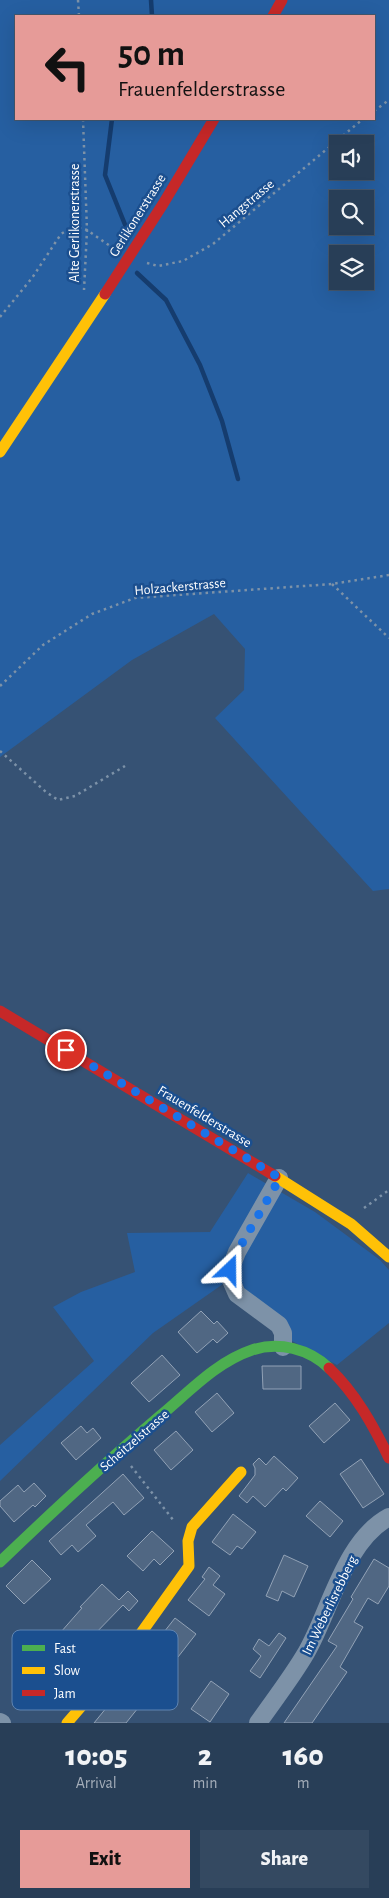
<!DOCTYPE html>
<style>
body{margin:0;font-family:"Alegreya Sans",sans-serif;background:#344961;color:#f1f3f6;height:100vh;display:flex;flex-direction:column;font-size:19px;white-space:nowrap}
*{box-sizing:border-box;margin:0}
p{font-size:16px;color:#a5aeba}
.icon{flex:none;width:28px;height:28px;fill:none;stroke:currentColor;stroke-width:2;stroke-linecap:round;stroke-linejoin:round}
.map{position:relative;height:1723px;overflow:hidden}
.side{display:flex;flex-direction:column;background:#283e57;flex:1}
.side>*{flex:none}
.banner{position:absolute;left:15px;top:15px;width:360px;height:105px;border-radius:0px;box-shadow:0 5px 20px #0002,0 0 0 1px #44576d;background:#e69b98;color:#111;overflow:hidden}
.controls{position:absolute;left:329px;top:135px;display:grid;gap:10px}
.controls a{display:grid;place-items:center;width:45px;height:45px;border-radius:0px;background:#283e57;box-shadow:0 5px 20px #0002,0 0 0 1px #44576d;font-size:25px}
.pin{position:absolute;display:grid;place-items:center;width:42px;height:42px;color:#fff;margin:-21px;border:2px solid #fff;border-radius:50%;box-shadow:0 1px 5px #0007}
.me{position:absolute;width:55px;margin:-28px;rotate:23deg;stroke-linejoin:round;filter:drop-shadow(0 0 4px #0008)}
.turn{display:flex;align-items:center;gap:18px;height:105px;padding:0 20px;font-size:22px}
.turn .icon{width:65px;height:65px;stroke-width:2.5}
.turn b{display:block;font-size:35px;line-height:42px}
.eta{display:flex;justify-content:space-evenly;align-items:center;height:85px;text-align:center}
.eta b{font-size:30px;font-weight:800;line-height:35px}
.cta{display:flex;gap:10px;margin-top:auto;padding:10px 20px}
.cta a{flex:1;height:58px;border-radius:0px;background:#e69b98;color:#111;font-size:20px;font-weight:800;line-height:58px;text-align:center}
.cta a+a{background:#344961;color:#f1f3f6}
.map>svg:first-child{display:block}
.green{fill:#265fa1;fill-rule:evenodd}
.lines{fill:none;stroke-linecap:round;stroke-linejoin:round}
.stream{stroke:#153c6e;stroke-width:4.5}
.building{fill:#506783;stroke:#92a2b6}
.path{stroke:#7d92a8;stroke-width:2.5;stroke-dasharray:2.5 4;stroke-linecap:butt}
.street{stroke:#7d92a8;stroke-width:18}
.fast{stroke:#4caf50;stroke-width:11}
.slow{stroke:#ffc107;stroke-width:11}
.jam{stroke:#c62828;stroke-width:11}
.route{stroke:#1a73e8;stroke-width:9;stroke-dasharray:0 16.2}
.labels{text-anchor:middle;stroke-width:5;stroke-linejoin:round;paint-order:stroke}
.street-label{font-size:14px;fill:#fff;stroke:#1b4f8f}
.key{fill:#1b4f8f;stroke:#5f84b1;stroke-width:1}
.key-label{font-size:14px;fill:#fff}
</style>
<div class="map">
<svg width="389" height="1723" viewBox="0 0 389 1723">
<rect width="100%" height="100%" fill="#365274"/>
<g class="green">
<path d="M0,0H389V889L373,891L215,718L244,690L245,649L214,614L132,660L0,757ZM16,16H374V119H16ZM338,144H365V171H338ZM338,199H365V226H338ZM338,254H365V281H338Z"/>
<polygon points="248,1173 315,1212 380,1260 389,1270 389,1323 337,1365 290,1340 241,1294 233,1277 153,1333 0,1481 0,1445 94,1361 53,1307 81,1292 135,1272 127,1233 210,1232"/>
</g>
<g class="lines">
<g class="stream">
<polyline points="151,0 152,16"/>
<polyline points="112,119 105,175 126,227"/>
<polyline points="137,273 166,300 200,365 222,421 238,479"/>
</g>
</g>
<g class="building">
<polygon points="201,1311 214,1324 217,1321 228,1333 217,1343 213,1339 197,1353 178,1332"/>
<polygon points="162,1355 180,1375 149,1402 131,1383"/>
<polygon points="262,1366 301,1366 301,1389 263,1389"/>
<polygon points="217,1393 234,1413 212,1432 195,1412"/>
<polygon points="335,1403 350,1420 324,1443 309,1426"/>
<polygon points="81,1426 87,1433 93,1428 101,1438 76,1460 61,1443"/>
<polygon points="176,1431 193,1450 171,1470 154,1450"/>
<polygon points="274,1456 298,1478 286,1491 283,1488 265,1507 253,1496 247,1503 239,1496 255,1475 255,1468 253,1464 259,1458 266,1465"/>
<polygon points="361,1459 384,1494 363,1508 340,1474"/>
<polygon points="123,1474 144,1498 124,1515 113,1502 86,1525 96,1536 78,1552 72,1545 61,1555 49,1541"/>
<polygon points="34,1483 46,1496 35,1507 33,1505 14,1522 0,1506 0,1501 18,1485 24,1492"/>
<polygon points="320,1501 343,1521 330,1537 306,1516"/>
<polygon points="233,1514 256,1532 242,1549 237,1546 230,1555 212,1542"/>
<polygon points="152,1531 174,1551 160,1565 154,1559 143,1571 127,1556"/>
<polygon points="284,1555 308,1566 294,1597 282,1591 278,1601 266,1596"/>
<polygon points="374,1559 389,1568 389,1586 378,1604 368,1598 354,1622 363,1627 340,1667 347,1672 312,1723 284,1723 337,1646 328,1641 353,1599 351,1597"/>
<polygon points="32,1560 51,1579 24,1604 6,1586"/>
<polygon points="209,1567 220,1576 213,1585 225,1594 209,1616 188,1600 205,1579 202,1577"/>
<polygon points="102,1584 119,1600 128,1591 138,1601 129,1611 123,1605 89,1640 91,1642 67,1669 46,1649 82,1608 80,1607"/>
<polygon points="175,1618 196,1634 178,1657 175,1654 142,1695 146,1698 126,1723 94,1723 142,1664 145,1666 162,1645 157,1641"/>
<polygon points="279,1633 286,1638 260,1678 250,1671 261,1656 253,1649 259,1639 269,1646"/>
<polygon points="211,1681 229,1694 210,1722 191,1709"/>
</g>
<g class="lines">
<g class="path">
<polyline points="78,0 79,16"/>
<polyline points="374,111 389,100"/>
<polyline points="83,119 87,230 84,290"/>
<polyline points="147,263 158,266 183,261 213,244 363,119"/>
<polyline points="0,317 32,278 61,234 74,226 87,230 113,248"/>
<polyline points="332,584 389,638"/>
<polyline points="0,686 43,645 92,614 135,598 332,584 389,575"/>
<polyline points="0,751 46,792 58,800 75,796 125,766"/>
<polyline points="364,1208 389,1190"/>
<polyline points="131,1466 174,1521"/>
</g>
<g class="street">
<polyline points="279,1178 237,1252 230,1270 230,1278 237,1294 279,1325 283,1333 283,1347"/>
<polyline points="0,1722 2,1723"/>
<path d="M258,1723C274,1700 292,1677 306,1653C330,1612 344,1541 389,1517"/>
</g>
<path class="fast" d="M0,1562C52,1512 105,1463 160,1416C188,1393 216,1362 252,1350C279,1341 309,1349 329,1368"/>
<g class="slow">
<polyline points="0,452 105,294"/>
<polyline points="275,1176 351,1224 389,1257"/>
<polyline points="67,1723 124,1657 189,1566 188,1541 192,1527 241,1472"/>
</g>
<g class="jam">
<polyline points="273,16 282,0"/>
<polyline points="105,294 163,204 214,119"/>
<polyline points="0,1011 275,1176"/>
<path d="M329,1368C356,1394 373,1425 389,1458"/>
</g>
</g>
<g class="lines">
<polyline class="route" points="66,1050 280,1178 237,1252 232,1261 230,1270"/>
</g>
<g class="labels">
<g class="street-label">
<text transform="translate(246 203) rotate(-40)" y="5">Hangstrasse</text>
<text transform="translate(137 215) rotate(-58)" y="5">Gerlikonerstrasse</text>
<text transform="translate(74 223) rotate(-90)" y="5">Alte Gerlikonerstrasse</text>
<text transform="translate(180 586) rotate(-5)" y="5">Holzackerstrasse</text>
<text transform="translate(205 1116) rotate(31)" y="5">Frauenfelderstrasse</text>
<text transform="translate(134 1440) rotate(-41)" y="5">Scheitzelstrasse</text>
<text transform="translate(329 1605) rotate(-64)" y="5">Im Weberlisrebberg</text>
</g>
</g>
<rect x="12" y="1630" width="166" height="80" rx="8" class="key"/>
<rect x="22" y="1645" width="23" height="6" fill="#4caf50"/>
<rect x="22" y="1667" width="23" height="7" fill="#ffc107"/>
<rect x="22" y="1690" width="23" height="6" fill="#c62828"/>
<g class="key-label">
<text x="54" y="1653">Fast</text>
<text x="54" y="1675">Slow</text>
<text x="54" y="1698">Jam</text>
</g>
</svg>
<div class="controls">
<a><svg class="icon" aria-label="sound" viewBox="0 0 24 24"><path d="M4 9h4l5-4v14l-5-4H4zM17 9q2 3 0 6"/></svg></a>
<a><svg class="icon" aria-label="search" viewBox="0 0 24 24"><circle cx="10" cy="10" r="6"/><path d="M15 15l6 6"/></svg></a>
<a><svg class="icon" aria-label="layers" viewBox="0 0 24 24"><path d="M12 4l9 5-9 5-9-5zM3 14l9 5 9-5"/></svg></a>
</div>
<div class="pin" style="left:66px;top:1050px;background:#d93025"><svg class="icon" aria-label="arrive" viewBox="0 0 24 24"><path d="M6 21V4h12l-3 4 3 4H6"/></svg></div>
<svg class="me" style="left:230px;top:1270px" viewBox="-20 -20 40 40"><path d="M0-17L14 15 0 8-14 15z" fill="#1a73e8" stroke="#fff" stroke-width="4"/></svg>
<div class="banner">
<div class="turn"><svg class="icon" aria-label="left" viewBox="0 0 24 24"><path d="M17 20v-9H6M10 6l-5 5 5 5"/></svg><div><b>50 m</b>Frauenfelderstrasse</div></div>
</div>
</div>
<section class="side">
<div class="eta">
<div><b>10:05</b><p>Arrival</p></div>
<div><b>2</b><p>min</p></div>
<div><b>160</b><p>m</p></div>
</div>
<div class="cta"><a>Exit</a><a>Share</a></div>
</section>
